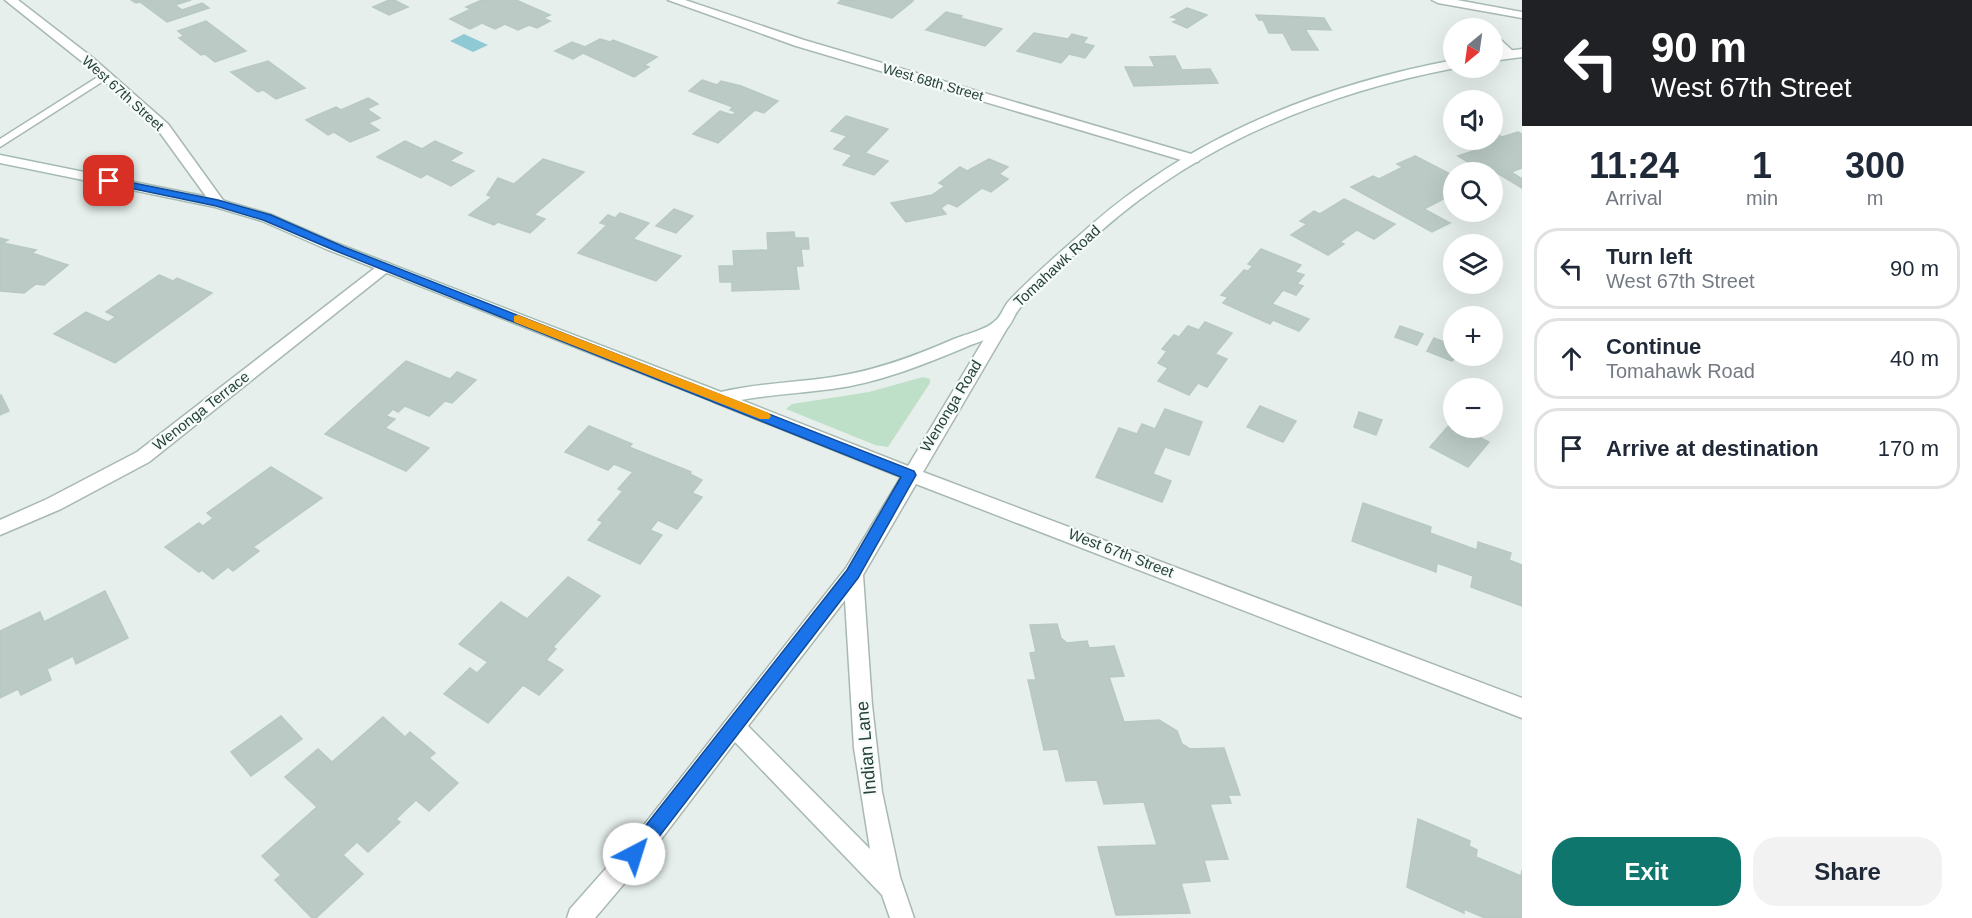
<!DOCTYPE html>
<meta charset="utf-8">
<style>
body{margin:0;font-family:Helvetica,sans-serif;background:#f2f2f3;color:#1f2937;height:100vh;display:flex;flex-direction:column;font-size:22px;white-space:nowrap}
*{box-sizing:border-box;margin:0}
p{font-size:20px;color:#747a83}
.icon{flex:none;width:33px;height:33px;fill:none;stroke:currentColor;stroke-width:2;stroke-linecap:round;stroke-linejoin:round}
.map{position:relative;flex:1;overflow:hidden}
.panel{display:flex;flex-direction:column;background:#fff;width:450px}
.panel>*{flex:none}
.top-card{background:#202124;color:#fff;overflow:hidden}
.needle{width:39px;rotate:209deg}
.controls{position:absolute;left:1443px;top:18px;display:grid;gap:12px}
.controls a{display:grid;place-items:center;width:60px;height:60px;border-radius:50%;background:#fff;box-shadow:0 6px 24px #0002;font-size:30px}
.pin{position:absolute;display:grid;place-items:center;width:51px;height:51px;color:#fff;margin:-26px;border-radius:12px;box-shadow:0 3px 9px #0006}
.me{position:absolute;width:66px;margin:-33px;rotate:40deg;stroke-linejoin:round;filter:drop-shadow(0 0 4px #0008)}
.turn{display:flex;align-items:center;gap:21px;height:126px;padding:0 30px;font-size:27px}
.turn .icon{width:78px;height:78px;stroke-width:2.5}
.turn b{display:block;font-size:42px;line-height:51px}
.eta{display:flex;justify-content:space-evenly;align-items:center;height:102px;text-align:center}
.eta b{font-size:36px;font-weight:700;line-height:42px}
.button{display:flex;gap:12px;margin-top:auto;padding:12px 30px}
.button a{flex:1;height:69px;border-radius:24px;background:#0f766e;color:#fff;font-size:24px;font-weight:700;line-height:69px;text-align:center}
.button a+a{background:#f2f2f3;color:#1f2937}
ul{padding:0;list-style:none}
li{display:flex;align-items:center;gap:18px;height:81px;margin:0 12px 9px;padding:0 18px;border:3px solid #e0e1e3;border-radius:24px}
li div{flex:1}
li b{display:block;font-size:22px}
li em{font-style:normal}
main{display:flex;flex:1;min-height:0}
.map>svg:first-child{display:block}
.green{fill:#bfe0c8}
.water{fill:#8ec9d4}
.building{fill:#bbcac4;stroke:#b8c9c2;stroke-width:1.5}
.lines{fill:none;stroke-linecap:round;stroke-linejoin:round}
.lane-casing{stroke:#a8b8b2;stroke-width:3}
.street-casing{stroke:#a8b8b2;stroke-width:3}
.secondary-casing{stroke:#a4bbb3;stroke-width:3}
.lane{fill:#fff;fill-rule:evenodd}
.street{fill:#fff;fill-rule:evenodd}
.secondary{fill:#fff;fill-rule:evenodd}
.route{fill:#1a73e8;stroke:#114b97;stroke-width:1.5}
.slow{fill:#f59e0b}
.labels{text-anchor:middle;stroke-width:4.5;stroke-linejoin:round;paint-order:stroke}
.far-street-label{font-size:14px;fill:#24423a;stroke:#f7fbf9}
.street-label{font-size:15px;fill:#24423a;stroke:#f7fbf9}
.near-street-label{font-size:18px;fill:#24423a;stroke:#f7fbf9}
</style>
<main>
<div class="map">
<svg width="1522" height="918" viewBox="0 0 1522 918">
<rect width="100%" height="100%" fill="#e6efeb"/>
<polygon class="green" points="923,377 930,379 930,383 888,447 875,445 786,409 792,404 869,392"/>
<polygon class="water" points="464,34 488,45 473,52 450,41"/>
<g class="building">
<polygon points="131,0 191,0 175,5 182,10 202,3 209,8 167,22 140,2 136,3"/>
<polygon points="389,0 394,0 408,7 389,15 373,7"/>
<polygon points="482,0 516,0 550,15 543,18 550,21 537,28 529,25 518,30 505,24 495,29 482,23 470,29 450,19 471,9 466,7"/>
<polygon points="841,0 910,0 913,1 892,18 838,3"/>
<polygon points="1187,8 1207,15 1187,28 1173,22 1179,19 1171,17"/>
<polygon points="946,12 962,16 960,18 1002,29 985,46 926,30"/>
<polygon points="1256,15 1324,18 1331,30 1305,29 1318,50 1292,50 1283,33 1269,33 1263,20 1259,20"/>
<polygon points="206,21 246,51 215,62 205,54 201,55 179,38 184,36 178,31"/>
<polygon points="1034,33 1068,39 1072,34 1087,38 1083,43 1094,46 1085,58 1069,54 1061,63 1017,51"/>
<polygon points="600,39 610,42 613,40 657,57 644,65 649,67 634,77 583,53 573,59 555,51 572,42 585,47"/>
<polygon points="1175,56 1182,70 1210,69 1218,83 1134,86 1125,67 1155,67 1150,57"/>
<polygon points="268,61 305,88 276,99 263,90 258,92 231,72"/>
<polygon points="702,80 717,85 721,81 741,86 778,101 764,113 755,110 718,143 693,134 720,111 732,115 736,112 730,110 733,107 689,91"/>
<polygon points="368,98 378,104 367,109 380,118 368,123 379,130 350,142 334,132 328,135 306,120 336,107 341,110"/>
<polygon points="846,116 888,129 865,153 888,161 874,175 843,165 852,155 834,149 847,136 831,131"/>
<polygon points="1518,132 1522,134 1522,168 1511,172 1522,179 1522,188 1489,168 1481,170 1458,156 1476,150 1462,142 1492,140 1492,135 1496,134 1502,137"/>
<polygon points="405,141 422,149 435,141 462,153 450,161 474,171 451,186 427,174 421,178 377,157"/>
<polygon points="1415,156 1454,176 1454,198 1449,196 1424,209 1450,223 1432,232 1351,187 1373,176 1379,179 1403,167 1397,164"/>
<polygon points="543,159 584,172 534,215 545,219 530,233 498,222 494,225 469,215 492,197 487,195 498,178 514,184"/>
<polygon points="989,159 1008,167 999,174 1008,179 991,192 982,188 957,207 948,203 941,208 946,214 906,222 891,203 932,195 945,186 939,183 960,167 967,171"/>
<polygon points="1344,199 1395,224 1374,239 1357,230 1340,242 1344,244 1328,255 1291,235 1307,224 1300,221 1314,211 1320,214"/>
<polygon points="674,209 693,216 676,233 656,226"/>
<polygon points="620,213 649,223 633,239 681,256 656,281 578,253 607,225 600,223 608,215 615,218"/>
<polygon points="794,232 795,238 808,238 809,249 801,249 803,266 796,266 799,289 732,291 732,282 720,282 719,266 734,266 733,251 768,250 767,233"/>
<polygon points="0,238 8,240 3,243 36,250 32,253 68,265 44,285 36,284 24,293 0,291"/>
<polygon points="1261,249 1301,265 1295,272 1304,275 1297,284 1303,286 1296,295 1283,290 1272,304 1309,319 1299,331 1273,320 1270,324 1223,303 1228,297 1221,295 1244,270 1248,271 1253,266 1248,264"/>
<polygon points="159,275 173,281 177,278 212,293 115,363 54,334 86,312 108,322 116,317 106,312"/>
<polygon points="1205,322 1232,333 1215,354 1227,359 1207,387 1198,383 1189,395 1158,381 1168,368 1158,363 1167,351 1162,349 1174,335 1179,337 1188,326 1199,330"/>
<polygon points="1400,326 1423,334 1417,345 1395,337"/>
<polygon points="1434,338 1454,346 1456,356 1452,361 1427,351"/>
<polygon points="406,361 450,379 457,372 476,380 452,403 445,401 429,416 405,406 398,412 393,409 386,416 395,419 385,428 429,448 406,471 325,434"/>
<polygon points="1,395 9,411 0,415 0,396"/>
<polygon points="1260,406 1296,421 1283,442 1247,427"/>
<polygon points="1165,409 1202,422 1189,455 1165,447 1153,474 1171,481 1162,502 1096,477 1119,428 1137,434 1142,424 1155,429"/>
<polygon points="1359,412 1382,420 1376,435 1354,427"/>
<polygon points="1451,423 1454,428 1460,428 1489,442 1468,467 1430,447"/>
<polygon points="589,426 632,444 629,447 691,472 690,474 702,480 692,493 702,497 677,529 658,520 650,530 662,535 640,564 588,540 603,522 598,520 623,491 618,489 633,472 614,464 608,470 565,452"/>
<polygon points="271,467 322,498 253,547 259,551 233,571 228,567 213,579 202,570 199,572 165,547 199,523 203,526 213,518 207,513"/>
<polygon points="1363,503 1431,527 1430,533 1477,550 1478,542 1511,553 1509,560 1522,565 1522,606 1471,587 1473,576 1437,563 1436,572 1352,541"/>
<polygon points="568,577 600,596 553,647 556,649 546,660 563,670 539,695 523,685 488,723 444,694 470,668 477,673 488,662 459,644 501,602 527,619"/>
<polygon points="105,591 128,638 76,664 73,656 47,669 51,680 21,695 18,689 0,698 0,631 40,612 44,622"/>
<polygon points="1057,624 1061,638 1067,643 1087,641 1089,648 1114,646 1124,676 1109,677 1124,722 1159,720 1177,731 1182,744 1190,749 1224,748 1240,795 1228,795 1231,803 1210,804 1228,859 1204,860 1210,881 1181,883 1190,913 1116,915 1098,847 1157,845 1144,802 1104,804 1097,780 1066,781 1058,749 1044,750 1028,680 1036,680 1030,653 1036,652 1030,625"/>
<polygon points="281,716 302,739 251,776 231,752"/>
<polygon points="383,717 405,737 410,732 435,753 429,758 458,783 429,811 416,800 396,819 400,822 368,852 357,842 343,855 363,874 316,918 312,918 275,880 281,875 262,856 317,807 285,777 318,749 332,762"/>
<polygon points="1418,819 1470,841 1469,846 1477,850 1476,857 1521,876 1522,870 1522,918 1485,918 1464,909 1464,913 1407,887"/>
</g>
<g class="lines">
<defs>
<polygon id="lane" points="104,73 109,76 108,78 0,147 0,139"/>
<g id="street">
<polygon points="5,0 18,0 93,58 168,124 225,203 223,206 213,206 158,130 85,64"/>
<polygon points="668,0 685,0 804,40 1198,156 1200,159 1198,162 1188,162 796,46"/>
<polygon points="1432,0 1457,0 1522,12 1522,18 1438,3"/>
<polygon points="1492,32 1513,51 1513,57 1505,57 1492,43"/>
<polygon points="385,262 390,264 393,267 390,270 149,462 61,509 0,535 0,520 47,499 137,452 380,264"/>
<path d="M1001,320L1009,325L923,472L1522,698V718L916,484L863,575L872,705L882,792L900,877L914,918H890L882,895L735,742L656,846L595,918H567L570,909L640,830L846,568L901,477L714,402L711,398L714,394H726L908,466L995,321ZM845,600L854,748L870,849L748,726Z"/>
</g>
<g id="secondary">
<polygon points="1522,49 1522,57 1492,61 1492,53"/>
<path d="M1454,60L1455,68C1325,93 1201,143 1101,231C1073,256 1043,281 1019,309C1014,315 1012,324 1007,328C997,337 977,342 966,347C923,365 878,383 832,389C794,394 758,395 720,404L326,249L262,221L215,207L0,163V155L218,199L272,215L336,243L721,392C758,383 795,383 833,377C875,371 915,356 954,339C966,334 986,330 995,321C1001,317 1003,308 1008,302C1033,275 1063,250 1091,225C1193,136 1321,85 1454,60Z"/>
</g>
</defs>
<use href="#lane" class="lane-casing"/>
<use href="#street" class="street-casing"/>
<use href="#secondary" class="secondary-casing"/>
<use href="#lane" class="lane"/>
<use href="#street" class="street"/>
<use href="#secondary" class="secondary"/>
</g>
<polygon class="route" points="109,178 218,200 271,215 344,247 914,471 916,475 858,578 641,860 634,862 628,860 625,854 628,848 847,570 901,477 336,251 263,220 216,206 105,183 105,179"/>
<polygon class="slow" points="518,315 769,413 771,416 769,419 760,419 514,322 514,316"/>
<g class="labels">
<g class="far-street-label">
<text transform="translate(933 82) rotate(16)" y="5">West 68th Street</text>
<text transform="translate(123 93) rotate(42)" y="5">West 67th Street</text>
</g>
<g class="street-label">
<text transform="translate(1057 266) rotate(-43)" y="5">Tomahawk Road</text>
<text transform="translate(951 406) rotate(-59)" y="5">Wenonga Road</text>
<text transform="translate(201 411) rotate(-38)" y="5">Wenonga Terrace</text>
<text transform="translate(1121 553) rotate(21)" y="5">West 67th Street</text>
</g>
<g class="near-street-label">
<text transform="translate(866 748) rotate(-95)" y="6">Indian Lane</text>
</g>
</g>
</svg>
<div class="controls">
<a><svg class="needle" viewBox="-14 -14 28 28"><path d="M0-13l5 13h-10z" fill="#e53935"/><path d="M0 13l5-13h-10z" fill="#747a83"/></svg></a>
<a><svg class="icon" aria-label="sound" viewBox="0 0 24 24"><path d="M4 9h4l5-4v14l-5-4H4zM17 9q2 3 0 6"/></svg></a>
<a><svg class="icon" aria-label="search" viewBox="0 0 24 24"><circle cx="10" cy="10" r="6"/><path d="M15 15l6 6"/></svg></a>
<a><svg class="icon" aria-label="layers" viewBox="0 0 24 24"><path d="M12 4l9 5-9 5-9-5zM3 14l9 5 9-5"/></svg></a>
<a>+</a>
<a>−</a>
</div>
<div class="pin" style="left:109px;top:181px;background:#d93025"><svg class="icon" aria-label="arrive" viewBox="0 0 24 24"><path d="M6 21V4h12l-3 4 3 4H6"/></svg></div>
<svg class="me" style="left:634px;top:854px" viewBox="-20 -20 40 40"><circle r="19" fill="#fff"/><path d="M0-13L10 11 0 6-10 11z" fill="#1a73e8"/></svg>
</div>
<section class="panel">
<div class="top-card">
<div class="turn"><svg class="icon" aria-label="left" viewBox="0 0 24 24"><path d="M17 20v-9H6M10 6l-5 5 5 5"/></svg><div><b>90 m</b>West 67th Street</div></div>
</div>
<div class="eta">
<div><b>11:24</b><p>Arrival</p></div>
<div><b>1</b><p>min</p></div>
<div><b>300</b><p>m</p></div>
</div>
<ul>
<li><svg class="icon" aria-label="left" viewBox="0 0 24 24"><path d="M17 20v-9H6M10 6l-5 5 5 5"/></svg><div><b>Turn left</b><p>West 67th Street</p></div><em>90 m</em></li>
<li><svg class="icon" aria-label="ahead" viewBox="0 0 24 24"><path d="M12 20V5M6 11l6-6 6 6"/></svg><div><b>Continue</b><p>Tomahawk Road</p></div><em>40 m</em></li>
<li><svg class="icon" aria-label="arrive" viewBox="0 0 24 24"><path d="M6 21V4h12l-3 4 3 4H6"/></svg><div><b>Arrive at destination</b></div><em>170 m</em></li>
</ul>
<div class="button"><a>Exit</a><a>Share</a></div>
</section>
</main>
